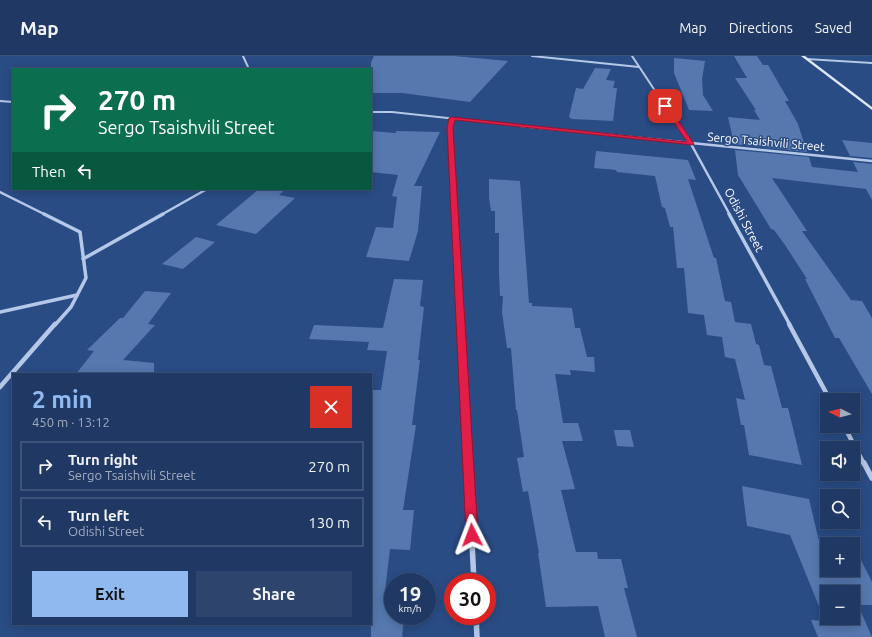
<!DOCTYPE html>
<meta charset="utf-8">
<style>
body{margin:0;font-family:Ubuntu,sans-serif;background:#2d446d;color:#f1f3f6;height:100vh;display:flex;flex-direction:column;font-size:15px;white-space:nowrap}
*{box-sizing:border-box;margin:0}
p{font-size:13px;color:#a2acbf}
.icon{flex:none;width:22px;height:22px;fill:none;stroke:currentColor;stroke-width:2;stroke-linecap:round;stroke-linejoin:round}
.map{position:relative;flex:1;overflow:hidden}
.details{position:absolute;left:12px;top:317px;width:360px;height:252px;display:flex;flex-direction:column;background:#203964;border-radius:0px;box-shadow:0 2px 10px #0003,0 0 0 1px #3d5378}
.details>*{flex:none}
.guide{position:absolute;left:12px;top:12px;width:360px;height:122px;border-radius:0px;box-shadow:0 2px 10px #0003,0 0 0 1px #3d5378;background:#0b6e4f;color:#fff;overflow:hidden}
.needle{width:26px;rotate:276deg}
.fabs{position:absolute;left:820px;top:337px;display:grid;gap:8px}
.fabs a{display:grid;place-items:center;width:40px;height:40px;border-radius:0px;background:#203964;box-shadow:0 2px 10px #0003,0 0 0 1px #3d5378;font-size:20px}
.speed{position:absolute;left:384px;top:517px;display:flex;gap:8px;font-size:20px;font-weight:700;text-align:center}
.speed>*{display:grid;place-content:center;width:52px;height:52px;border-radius:50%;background:#203964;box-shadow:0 2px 10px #0003,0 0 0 1px #3d5378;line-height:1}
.speed small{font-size:10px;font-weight:400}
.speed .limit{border:6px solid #d22;background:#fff;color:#111}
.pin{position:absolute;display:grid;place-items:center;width:34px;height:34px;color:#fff;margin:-17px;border-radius:8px;box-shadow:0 2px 6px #0006}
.me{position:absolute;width:44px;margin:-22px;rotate:357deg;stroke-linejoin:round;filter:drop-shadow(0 0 3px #0008)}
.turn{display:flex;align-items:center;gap:14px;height:84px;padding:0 20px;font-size:18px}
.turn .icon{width:52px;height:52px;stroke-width:2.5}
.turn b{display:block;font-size:28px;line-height:34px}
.then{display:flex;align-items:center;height:38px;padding:0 20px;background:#0003;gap:8px;font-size:15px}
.round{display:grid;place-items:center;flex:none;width:42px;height:42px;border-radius:0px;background:#2d446d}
.overview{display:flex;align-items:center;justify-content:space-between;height:68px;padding:0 20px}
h1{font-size:24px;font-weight:600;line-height:30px;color:#90b9f0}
.action{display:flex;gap:8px;margin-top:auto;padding:8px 20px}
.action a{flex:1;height:46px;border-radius:0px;background:#90b9f0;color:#111;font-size:16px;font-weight:600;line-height:46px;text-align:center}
.action a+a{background:#2d446d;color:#f1f3f6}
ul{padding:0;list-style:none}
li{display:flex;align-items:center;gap:12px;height:50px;margin:0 8px 6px;padding:0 12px;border:2px solid #3d5378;border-radius:0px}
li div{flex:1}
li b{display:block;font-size:15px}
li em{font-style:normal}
header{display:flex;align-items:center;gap:24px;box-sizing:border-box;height:56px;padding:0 20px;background:#203964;border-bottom:1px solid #3d5378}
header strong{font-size:19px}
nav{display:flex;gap:22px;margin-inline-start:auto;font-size:14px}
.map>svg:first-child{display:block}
.building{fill:#5678ae;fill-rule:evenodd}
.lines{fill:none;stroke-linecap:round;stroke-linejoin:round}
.minor-far4{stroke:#b5c8e7;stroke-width:2}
.minor-far3{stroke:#b5c8e7;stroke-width:2.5}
.minor-far2{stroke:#b5c8e7;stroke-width:3.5}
.minor-far1{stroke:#b5c8e7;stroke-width:4.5}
.minor{stroke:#b5c8e7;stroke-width:5.5}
.tertiary{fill:#b5c8e7;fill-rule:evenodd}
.secondary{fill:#dee7f7;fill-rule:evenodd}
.route{fill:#e11d48;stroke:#92132f}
.labels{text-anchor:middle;stroke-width:3;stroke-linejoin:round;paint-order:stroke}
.far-street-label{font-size:12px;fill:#fff;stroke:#2a4c85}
</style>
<header>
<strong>Map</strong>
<nav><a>Map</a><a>Directions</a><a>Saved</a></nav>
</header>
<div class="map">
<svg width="872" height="581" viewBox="0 0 872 581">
<rect width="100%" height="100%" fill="#2a4c85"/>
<g class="building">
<polygon points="374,0 454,0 508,5 470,46 402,37 371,37 371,6"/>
<polygon points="734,0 757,0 763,9 768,9 789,45 785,45 798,68 807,96 734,88 728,61 760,64 754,54 756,54 735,22 747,22"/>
<polygon points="674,2 705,5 702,23 703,39 713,55 689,54 674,17"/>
<polygon points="595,12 611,13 606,24 615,25 613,32 617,32 613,65 572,63 569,61 576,32 583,33"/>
<polygon points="371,75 396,77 396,75 440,76 414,130 422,130 418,175 409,205 366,201 376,171 393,172 397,141 392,140 398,119 371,116"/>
<polygon points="842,84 872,87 872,102 850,100"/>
<polygon points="735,94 809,101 812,111 858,116 853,106 872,108 872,144 866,133 772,122 807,175 802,175 851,244 862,245 872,262 872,338 839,282 835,282 805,223 807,223 785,189 774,174 771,173 738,119"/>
<polygon points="596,95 688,104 696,124 688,123 714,202 716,202 725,245 731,246 735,266 751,268 756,288 759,289 764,309 771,310 782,352 788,352 802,409 749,399 744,369 741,369 736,342 745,344 735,303 725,301 722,281 707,279 704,259 688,257 684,212 677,212 673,171 670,171 665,152 662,151 655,120 617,116 616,114 594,112"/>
<polygon points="489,123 520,125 529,247 532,247 532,250 572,252 575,272 580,272 587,301 594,301 595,316 570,314 571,319 555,318 563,367 578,367 583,385 562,385 575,433 561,434 576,496 597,496 598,503 621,503 628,532 624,532 637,581 605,581 598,550 546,551 538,497 539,497 528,435 523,436 517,402 524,401 517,354 516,354 511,292 507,292 502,256 503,240 500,240 499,217 499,177 495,177 495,155 491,155 489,142"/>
<polygon points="259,133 286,133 279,139 295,142 256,178 216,169"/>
<polygon points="196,181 215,186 183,213 162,208"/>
<polygon points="394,223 423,224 420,250 424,251 418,304 420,304 412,369 416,369 403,454 414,454 410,494 390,493 384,544 393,545 393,560 404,560 402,581 371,581 371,334 381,334 387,295 367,294 369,286 309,283 314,269 383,272"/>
<polygon points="145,235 171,237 148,268 155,269 123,304 154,307 154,318 76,318 94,295 87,294 120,262 123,262"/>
<polygon points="614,374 630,374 634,391 617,390"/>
<path d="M742,430L809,443L823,502H827V514H853V503L861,504L872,526V549H858L872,581H818L811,564L825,565L790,479L747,470ZM827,536H853V562H827Z"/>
</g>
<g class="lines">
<g class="minor-far4">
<polyline points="243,0 249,13"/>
<polyline points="532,0 639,11"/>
<polyline points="632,0 679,71"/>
<polyline points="0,45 13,46"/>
<polyline points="371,56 392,56 531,71"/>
<polyline points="450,71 452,62"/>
</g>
<g class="minor-far3">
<polyline points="450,70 455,159"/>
<polyline points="521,70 872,105"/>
<polyline points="679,70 691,88 730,159"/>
<polyline points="0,136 46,159"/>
<polyline points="161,159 207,133"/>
</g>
<g class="minor-far2">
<polyline points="44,158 80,176 86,222 71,251 55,269"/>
<polyline points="455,158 460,269"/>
<polyline points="729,158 790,269"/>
<polyline points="83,203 163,158"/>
<polyline points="0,256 77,239"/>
</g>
<g class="minor-far1">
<polyline points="460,268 468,408"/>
<polyline points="789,268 830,344"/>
<polyline points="0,331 55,268"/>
<polyline points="844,370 864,408"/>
</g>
<g class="minor">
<polyline points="468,407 474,526"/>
<polyline points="864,407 872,422"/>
<polyline points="476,560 477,581"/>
</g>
<polygon class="tertiary" points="806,2 872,6 872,8 807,4"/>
<polygon class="secondary" points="801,0 805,0 872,51 872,54"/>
</g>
<polygon class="route" points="665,48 667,48 694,88 693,89 455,64 453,72 478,479 476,483 472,484 467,483 466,479 447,72 449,62 452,61 687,86 663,50"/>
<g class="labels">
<g class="far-street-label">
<text transform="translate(766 86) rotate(5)" y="4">Sergo Tsaishvili Street</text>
<text transform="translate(744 164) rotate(62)" y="4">Odishi Street</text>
</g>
</g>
</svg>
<div class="fabs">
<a><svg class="needle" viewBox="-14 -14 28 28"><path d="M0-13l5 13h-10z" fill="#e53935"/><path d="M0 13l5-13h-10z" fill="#a2acbf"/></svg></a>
<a><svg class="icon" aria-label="sound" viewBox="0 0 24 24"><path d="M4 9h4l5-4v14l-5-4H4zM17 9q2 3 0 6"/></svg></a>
<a><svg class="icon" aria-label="search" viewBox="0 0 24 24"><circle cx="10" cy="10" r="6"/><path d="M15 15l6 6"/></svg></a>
<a>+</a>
<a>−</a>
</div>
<div class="speed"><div>19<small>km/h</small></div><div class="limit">30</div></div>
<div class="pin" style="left:665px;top:50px;background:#d93025"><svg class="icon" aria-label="arrive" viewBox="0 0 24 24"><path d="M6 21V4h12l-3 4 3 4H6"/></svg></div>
<svg class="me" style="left:472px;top:479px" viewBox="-20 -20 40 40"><path d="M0-17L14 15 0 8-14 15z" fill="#e11d48" stroke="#fff" stroke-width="4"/></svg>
<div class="guide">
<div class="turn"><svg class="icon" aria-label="right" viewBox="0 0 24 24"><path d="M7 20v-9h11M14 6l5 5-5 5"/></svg><div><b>270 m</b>Sergo Tsaishvili Street</div></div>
<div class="then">Then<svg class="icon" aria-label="left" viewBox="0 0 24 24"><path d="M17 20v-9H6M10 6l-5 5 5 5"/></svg></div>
</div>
<section class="details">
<div class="overview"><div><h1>2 min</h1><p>450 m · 13:12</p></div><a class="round" style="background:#d93025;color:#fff"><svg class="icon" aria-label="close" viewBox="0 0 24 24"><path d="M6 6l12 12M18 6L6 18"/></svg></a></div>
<ul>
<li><svg class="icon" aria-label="right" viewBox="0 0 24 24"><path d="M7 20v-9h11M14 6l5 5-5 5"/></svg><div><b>Turn right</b><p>Sergo Tsaishvili Street</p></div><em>270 m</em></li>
<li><svg class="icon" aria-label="left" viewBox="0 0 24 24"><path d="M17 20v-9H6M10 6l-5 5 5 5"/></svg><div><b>Turn left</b><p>Odishi Street</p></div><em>130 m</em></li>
</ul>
<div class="action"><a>Exit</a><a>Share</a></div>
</section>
</div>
